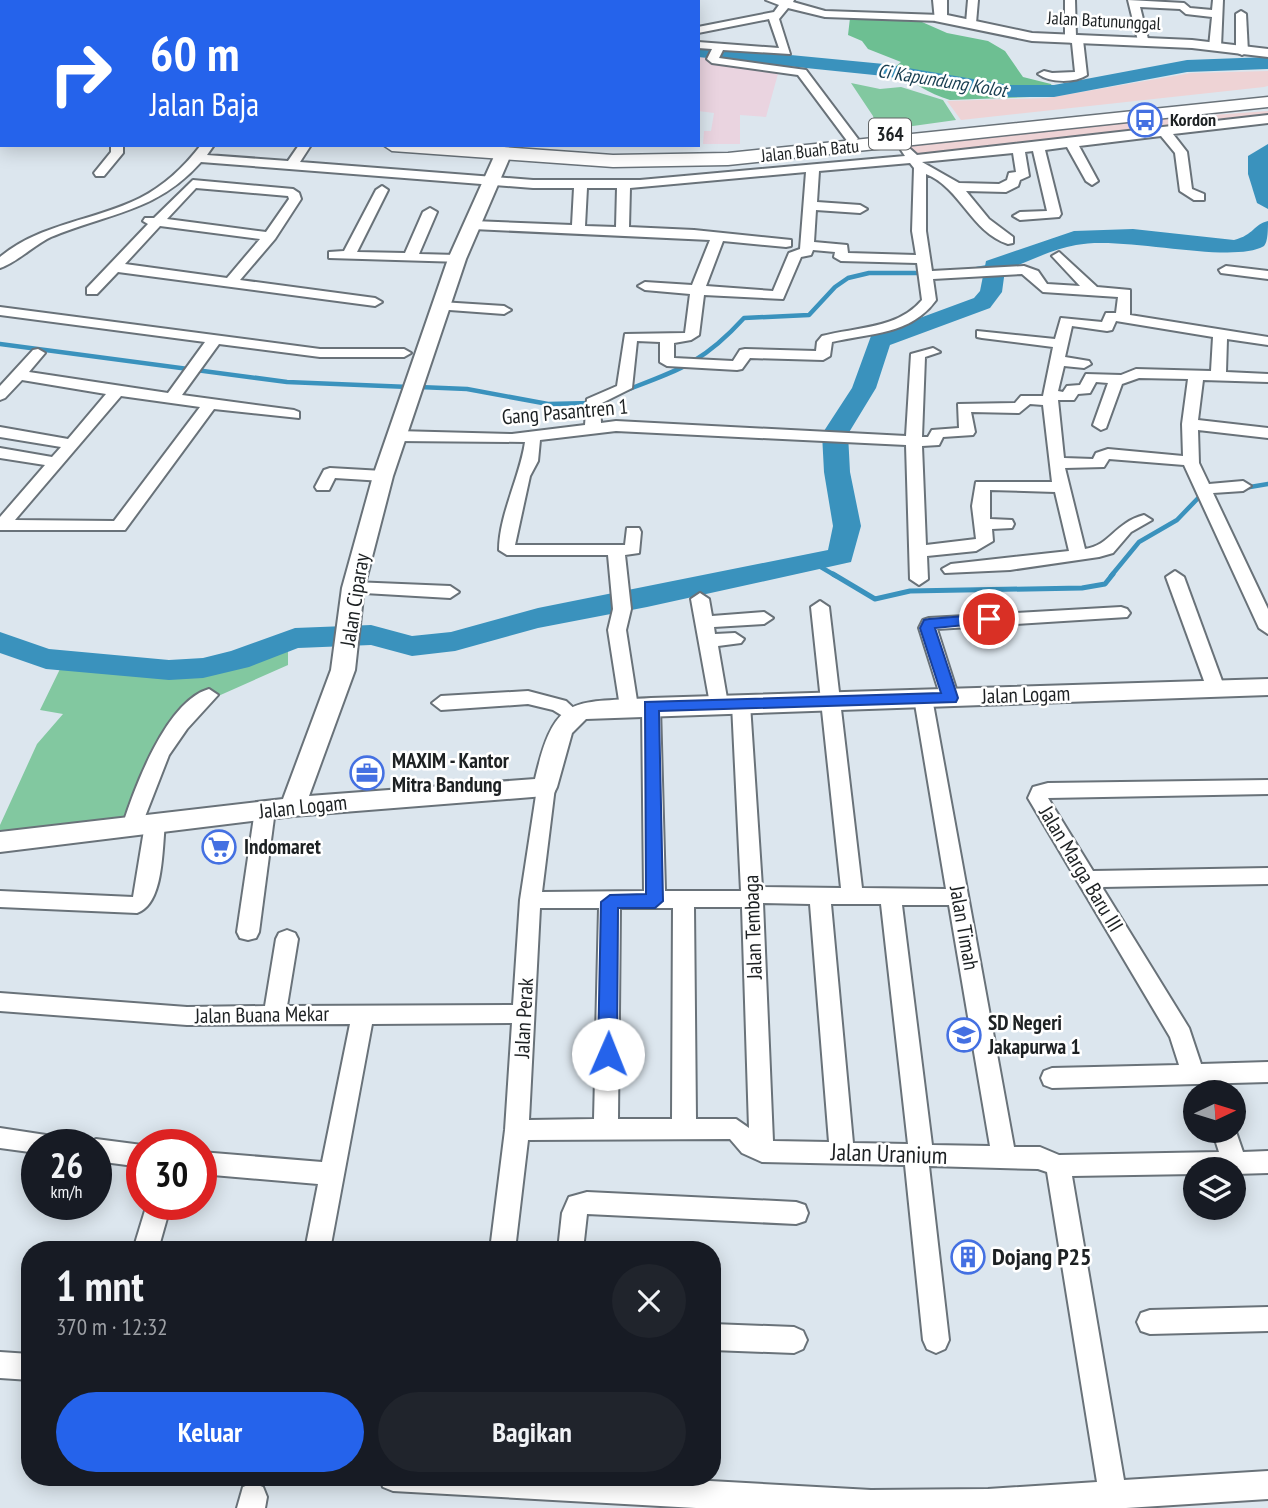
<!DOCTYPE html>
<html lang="id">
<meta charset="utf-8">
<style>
body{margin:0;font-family:"PT Sans Narrow",sans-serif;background:#20242c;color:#f1f3f6;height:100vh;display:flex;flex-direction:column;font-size:26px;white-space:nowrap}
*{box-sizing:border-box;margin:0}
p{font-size:23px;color:#9ea1a6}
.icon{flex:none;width:38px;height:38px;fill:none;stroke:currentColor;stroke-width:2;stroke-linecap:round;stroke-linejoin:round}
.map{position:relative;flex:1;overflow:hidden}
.panel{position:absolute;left:21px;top:1241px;width:700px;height:245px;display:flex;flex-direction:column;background:#171b24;border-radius:28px;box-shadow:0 4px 18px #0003}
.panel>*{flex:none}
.hud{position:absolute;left:0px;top:0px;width:700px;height:147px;box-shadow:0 4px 18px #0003;background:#2563eb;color:#fff;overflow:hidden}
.needle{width:46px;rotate:86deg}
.buttons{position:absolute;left:1183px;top:1080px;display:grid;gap:14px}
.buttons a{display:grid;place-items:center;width:63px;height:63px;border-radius:50%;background:#171b24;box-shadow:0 4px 18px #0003;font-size:35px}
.speed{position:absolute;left:21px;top:1129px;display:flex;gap:14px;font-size:35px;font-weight:700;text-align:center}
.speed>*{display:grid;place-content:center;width:91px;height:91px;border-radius:50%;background:#171b24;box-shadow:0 4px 18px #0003;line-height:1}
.speed small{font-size:18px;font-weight:400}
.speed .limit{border:10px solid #d22;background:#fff;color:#111}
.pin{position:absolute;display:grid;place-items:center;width:60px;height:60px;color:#fff;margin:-30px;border:4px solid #fff;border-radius:50%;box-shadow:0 2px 7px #0007}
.me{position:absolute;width:77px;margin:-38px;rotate:1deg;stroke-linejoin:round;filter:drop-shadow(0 0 5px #0008)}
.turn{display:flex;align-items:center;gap:24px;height:147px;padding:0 35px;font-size:32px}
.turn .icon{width:91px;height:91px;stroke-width:2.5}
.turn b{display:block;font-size:49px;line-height:60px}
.round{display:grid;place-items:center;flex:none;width:74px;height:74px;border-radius:37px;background:#20242c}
.head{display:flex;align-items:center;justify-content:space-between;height:119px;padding:0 35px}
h1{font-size:42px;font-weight:600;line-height:52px}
.cta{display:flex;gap:14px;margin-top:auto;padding:14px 35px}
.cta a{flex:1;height:80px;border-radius:42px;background:#2563eb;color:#fff;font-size:28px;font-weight:600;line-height:80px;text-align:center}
.cta a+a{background:#20242c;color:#f1f3f6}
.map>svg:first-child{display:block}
.commercial{fill:#eed3d5}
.industrial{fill:#ead4e0}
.green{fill:#82c8a0}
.forest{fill:#6dbf92}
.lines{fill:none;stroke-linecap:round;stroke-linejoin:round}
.stream-far1{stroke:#3a92bd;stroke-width:4.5}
.stream{stroke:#3a92bd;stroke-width:5}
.river{fill:#3a92bd;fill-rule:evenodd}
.minor-casing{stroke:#697279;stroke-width:4}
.tertiary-casing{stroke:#697279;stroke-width:4}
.primary-casing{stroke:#697279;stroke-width:3}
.motorway-casing{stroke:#697279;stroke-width:3}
.minor{fill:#fff;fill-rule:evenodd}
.tertiary{fill:#fff;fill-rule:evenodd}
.primary{fill:#fff;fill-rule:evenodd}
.motorway{fill:#fff;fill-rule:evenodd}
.route{fill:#2563eb;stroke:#184099;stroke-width:2}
.labels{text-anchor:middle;stroke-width:5;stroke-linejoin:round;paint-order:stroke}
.far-street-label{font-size:18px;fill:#1d2123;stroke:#fff}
.far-poi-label{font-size:18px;font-weight:bold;fill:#1d2123;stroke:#fff;text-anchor:start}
.far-water-label{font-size:19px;font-style:italic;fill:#163c4f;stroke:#fff}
.shield{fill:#fff;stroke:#616465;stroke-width:2}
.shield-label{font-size:19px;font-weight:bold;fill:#1d2123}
.street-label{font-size:21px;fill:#1d2123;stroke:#fff}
.poi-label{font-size:21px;font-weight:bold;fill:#1d2123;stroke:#fff;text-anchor:start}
.near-street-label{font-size:24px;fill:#1d2123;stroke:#fff}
.near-poi-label{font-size:24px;font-weight:bold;fill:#1d2123;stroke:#fff;text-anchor:start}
</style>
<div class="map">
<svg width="1268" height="1508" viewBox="0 0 1268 1508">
<rect width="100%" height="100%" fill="#dce6ee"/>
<g class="commercial">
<polygon points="1268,71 1268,86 1264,87 961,120 947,101 1047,98 1191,73"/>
<polygon points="1268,111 1268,118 914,158 906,144 1059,126"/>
</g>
<polygon class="industrial" points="698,56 781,63 766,117 740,115 740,144 703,144 704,131 711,131 714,113 698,111"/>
<g class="green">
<polygon points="851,83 880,89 901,87 943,100 956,120 877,131 873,116"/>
<polygon points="288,646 288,665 216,697 174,730 133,816 0,833 0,825 37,744 63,714 40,710 60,669 197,675"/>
</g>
<path class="forest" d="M850,18L922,22L947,33L988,41L1005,51L1023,77L1051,84L1057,96L950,100C928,93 912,83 895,67L901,62L868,49L862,41L848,35Z"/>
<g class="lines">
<g class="stream-far1">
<polyline points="977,269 994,266"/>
<polyline points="0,344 287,382 409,387"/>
<polyline points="419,387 467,389 548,404 592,403"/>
<path d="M624,391C679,370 703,363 744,318L809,315L835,287L848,278L869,273H925"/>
<polyline points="1244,488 1268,484"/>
<polyline points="814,563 836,576"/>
<polyline points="1111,576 1139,542 1177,520 1203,493"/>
</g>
<polyline class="stream" points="833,574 875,599 910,591 1082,588 1105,584 1113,574"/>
<g class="river">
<polygon points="7,0 29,0 31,2 9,2"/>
<polygon points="698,46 884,64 1009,85 1054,85 1187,60 1268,57 1268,69 1187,72 1054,97 1009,97 884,76 698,57"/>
<polygon points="1268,144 1268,209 1257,203 1248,174 1248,156"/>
<path d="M1268,221C1268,228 1268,242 1264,246C1231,265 1124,235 1076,245C1052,249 1028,262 1005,270L1002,292L990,308L890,345L876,388L848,434L850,472L861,526L851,562L647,607L538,628L455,651L412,656L371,645L298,648L249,667L203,678L169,680L46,669L0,653V632L49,649L169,660L203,658L231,651L295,628L371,625L412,636L451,632L538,608L828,550L833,526L824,472L822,434L852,388L871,336L974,298L980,291L986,261L1074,231L1133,229L1234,240C1254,235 1254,224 1268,221Z"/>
</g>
<defs>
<g id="minor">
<polygon points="203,0 213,0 202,2"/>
<polygon points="247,0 257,0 246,2"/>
<polygon points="286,0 296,0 285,2"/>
<polygon points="429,0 439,0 428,2"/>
<rect x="450" y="0" width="10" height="2"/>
<polygon points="766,0 794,0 793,2 825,11 940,15 945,18 940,21 825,17 788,8 779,19 790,54 723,50 719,58 806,70 858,139 852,143 848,142 798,75 712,63 707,59 712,49 698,48 698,42 779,48 769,19 698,33 698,27 774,12 779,5"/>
<polygon points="968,0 978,0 976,23 971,26 966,23"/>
<path d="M1065,0H1075L1076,37L1083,40L1087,75C1075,83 1050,83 1038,74L1044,71L1052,73L1075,72L1072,43L1065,40Z"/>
<polygon points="1128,0 1184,3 1190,8 1212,10 1213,0 1223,0 1221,47 1215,50 1209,47 1212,17 1186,14 1180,9 1140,7 1149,43 1139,45"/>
<polygon points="1241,11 1246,14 1248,52 1242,55 1236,52 1236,14"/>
<path d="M1268,115V123L1173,134L1187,152L1192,189L1204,194V200H1194L1180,191L1175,153L1161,136L1079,146L1098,181L1092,185L1086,181L1067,147L1045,150L1061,214L1059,217L1020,220L1013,216L1020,212L1047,211L1033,151L1025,152L1029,176L1020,180L1018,186L1006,192L966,191L989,219L1013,237V243L1008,244C971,232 961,188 926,174V231L932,271L1024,266L1038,271L1047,284L1080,286L1052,256L1059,252L1097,287L1130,290V315L1268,337V345L1227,339L1226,372L1268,374V382L1203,380L1198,420L1268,428V438L1198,430L1199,463L1209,484L1243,481L1251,486L1243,491L1213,493L1268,609V634L1259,628L1184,465L1109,459L1104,467L1065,468L1085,549C1111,545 1114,523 1144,515L1152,520L1131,532L1113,553L1099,557L1010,570L945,573L942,569L951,564L1069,551L1055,492L990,490V519L1012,520L1014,524L1012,528L992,529L993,541L976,551L927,556L928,579L919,585L910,579L906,445L616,431L540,440L538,461L530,476L515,545H625L627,528H639L641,532L639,553L625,555L631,609L626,630L638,707L629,714L620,707L608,630L613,609L608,555H507L499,550C499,515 520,477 525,442L397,441L389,436L397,431L512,434L585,425L587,399L617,386L625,334L685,333L690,294L645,290L638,286L645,282L692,285L710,240L473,229L466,225L473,221L572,225L574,188H533L201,162C157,212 108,213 51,237C34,245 16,263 0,268V257C41,223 94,221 140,198C164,186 185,166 201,145H214L207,155L288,161L299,145H311L300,162L533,180H640L905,156L901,150L907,146L917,155ZM1013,153L1016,172L1009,173L1007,180L999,184L959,183L922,162ZM910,163L914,168L912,231L916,255L848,253L847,245L814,242L816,210L860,213L867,209L860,205L817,202L819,171ZM806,172L800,249L789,253L773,291L706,286L723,241L786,247L791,246V240L694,230L629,227L630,188ZM587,188H617L616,227L585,226ZM813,250L835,252L834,257L841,261L917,263L922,300C898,329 856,327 822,336L817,342L816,351L745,349L740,350L733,361L674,358V343L691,340L699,335L704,295L783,299L801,257L811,255ZM1022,274L1043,292L1118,297L1116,313H1106L1102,322L1061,318L1055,339L977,331V337L982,338L1053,347L1043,396H1021L1015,403L958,404L959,428L932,430L928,437H922L925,357L940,352L933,348L911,354L906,436L616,421L601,423L600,404L632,388L637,341L660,342V362L667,366L737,370L742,369L750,358L823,360L830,356L832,342C870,333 911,335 936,300L933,279ZM1116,321L1213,337L1211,371L1136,369L1121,375L1086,374L1080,385L1067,386L1063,392L1058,391L1064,366L1084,368L1091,364L1089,361L1065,357L1072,326L1107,331L1112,330ZM1139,378L1188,379L1182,424L1183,456L1108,449L1096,453L1093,459L1064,458L1058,400H1074L1078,394L1090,393L1096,382L1108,383L1093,425L1101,430L1106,428L1122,384ZM1030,404L1043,405L1052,482H976L972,506L976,539L926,545L922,446L939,445L943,437L973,435L975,432L971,412L1019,413Z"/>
<polygon points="111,145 123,145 123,153 104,176 96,176 94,173 111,152"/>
<path d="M193,180L293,189L299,193L301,199L275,239L240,280L375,298L382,302L375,306L118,272L97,294H87V288L148,224L143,221L145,218H154ZM196,188L288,196L289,199L266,232L167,219ZM160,226L260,239L227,278L125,264Z"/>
<polygon points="382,186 388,190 357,252 405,253 423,212 430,208 437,212 419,254 457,255 464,259 462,262 329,258 329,252 344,251 376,190"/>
<polygon points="1226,266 1268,271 1268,279 1221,273 1219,270"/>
<polygon points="441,302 504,306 511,310 504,314 436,309 436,303"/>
<path d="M0,307L320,349H404L411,353L404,357H320L219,344L182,395L294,410L299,412V418L214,409L125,530H0V517L45,465L0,458V448L52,457L61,447L0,437V427L68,439L106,394L22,380L5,398L0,400V386L33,350L38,349L45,353L29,372L168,393L205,342L0,315ZM121,396L200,407L114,521L15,520Z"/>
<polygon points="330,468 383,471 391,476 383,481 335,478 329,490 317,490 315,487 324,470"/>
<polygon points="1175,571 1184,577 1225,689 1223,694 1216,695 1207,689 1166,577"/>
<polygon points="353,582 450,586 459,592 450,598 347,592 344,588 347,584"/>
<polygon points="700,593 709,599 712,616 764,612 773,618 764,624 714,627 715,634 735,633 744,639 741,643 718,646 728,704 719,711 710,704 691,599"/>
<path d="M820,601L829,607L862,888L946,889L914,698L923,692L932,698L1014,1147H1040L1059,1155L1219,1152L1212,1130H1234V1126L1243,1152L1268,1151V1173L1235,1174L1234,1169H1195V1174L1072,1176L1124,1480L1268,1471V1499L1126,1508H696L393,1491L383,1487L379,1477H638L871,1490L988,1489L1097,1482L1047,1172L1038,1169L929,1166L949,1340L945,1349L936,1353L927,1349L923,1340L905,1165L762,1162L742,1153L730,1139L528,1140L515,1250H490L505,1130L512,1023L372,1024L330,1250H305L318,1184L201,1174V1152L322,1162L350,1024L187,1025L0,1011V993L187,1007L265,1006L276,939L279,933L287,930L295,933L298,939L287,1006L513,1005L520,900L538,782L545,780L555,787L542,892L644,891L642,706L651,699L660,706L665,891H741L732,704L741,697L750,704L762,887L841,888L811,607ZM763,903L810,904L829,1142L773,1141ZM831,904H881L908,1144L853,1143ZM902,905H949L990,1146L932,1145ZM694,907H742L749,1128L736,1119H696ZM540,908H599L594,1119L529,1120ZM620,908H673L672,1119H618Z"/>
<polygon points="1121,607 1127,609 1130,613 1127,617 937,629 959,698 950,704 941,698 919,628 923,620 929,618"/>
<path d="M209,689L218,695L187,729L169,755L139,832H125L122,827C134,789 166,701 209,689Z"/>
<polygon points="528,691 566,701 580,714 571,721 553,710 528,704 441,710 432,703 441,696"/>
<polygon points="1268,780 1268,794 1048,798 1093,871 1268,868 1268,884 1102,887 1189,1028 1201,1064 1268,1062 1268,1082 1052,1088 1044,1085 1041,1078 1044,1071 1052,1068 1179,1065 1170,1037 1028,798 1033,787 1048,783"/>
<polygon points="265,803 272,805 275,810 259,932 256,938 248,940 240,938 237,932 255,810 258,805"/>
<path d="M155,816L162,819L165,824C162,849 164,904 137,913L0,907V891L133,897L145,824L148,819Z"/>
<polygon points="0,1128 59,1137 63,1144 37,1144 37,1153 0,1148"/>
<polygon points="96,1139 142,1145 142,1167 96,1161 96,1144 87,1144"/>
<polygon points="587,1192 796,1202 805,1205 808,1213 805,1221 796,1224 587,1214 583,1250 558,1250 562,1213 569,1197"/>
<polygon points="147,1204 171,1204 158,1250 133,1250"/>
<polygon points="1268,1307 1268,1331 1150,1334 1141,1331 1137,1322 1141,1313 1150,1310"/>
<polygon points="712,1324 794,1327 803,1331 807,1340 803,1349 794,1353 712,1350"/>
<polygon points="0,1352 30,1354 30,1380 0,1378"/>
<polygon points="253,1483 263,1487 267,1497 265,1508 237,1508 243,1487"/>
</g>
<g id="tertiary">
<polygon points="933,0 947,0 947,15 1032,33 1192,40 1268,49 1268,57 1192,48 1032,41 935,21"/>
<path d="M504,147L512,152L466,259L393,476L364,588L355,670L309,796L535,779C555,693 572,703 651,698L1268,679V695L586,719L572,733L557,787L554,793L545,796L293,816L0,852V832L283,799L331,670L342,588L373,476L448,259L496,152Z"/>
</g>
<g id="primary">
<polygon points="1268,97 1268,107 728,165 613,167 392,151 383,145 474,145 613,155 728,153"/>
<rect x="0" y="104" width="2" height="10"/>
</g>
<g id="motorway">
<polygon points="37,0 57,0 36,2"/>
<polygon points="2,20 2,34 0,34 0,21"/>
</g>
</defs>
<use href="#minor" class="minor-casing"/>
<use href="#tertiary" class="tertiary-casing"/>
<use href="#primary" class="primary-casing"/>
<use href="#motorway" class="motorway-casing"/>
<use href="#minor" class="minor"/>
<use href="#tertiary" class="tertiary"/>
<use href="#primary" class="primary"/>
<use href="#motorway" class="motorway"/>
</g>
<polygon class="route" points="989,614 994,616 994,622 935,628 958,698 956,702 659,711 663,901 655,908 618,908 617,1054 614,1059 601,1059 598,1054 601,902 610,895 646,894 645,702 941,693 920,628 924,620 929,619"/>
<defs>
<symbol id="bus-ring" viewBox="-11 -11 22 22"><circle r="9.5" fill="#fff" stroke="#4470e2" stroke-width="1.5"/><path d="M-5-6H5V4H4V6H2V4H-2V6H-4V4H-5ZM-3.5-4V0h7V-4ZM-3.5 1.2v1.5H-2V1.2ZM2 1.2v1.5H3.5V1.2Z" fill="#4470e2"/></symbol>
<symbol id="office-ring" viewBox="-11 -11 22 22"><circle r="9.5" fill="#fff" stroke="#4470e2" stroke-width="1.5"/><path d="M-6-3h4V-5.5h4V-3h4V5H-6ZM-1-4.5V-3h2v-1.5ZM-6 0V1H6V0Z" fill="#4470e2"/></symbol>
<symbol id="supermarket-ring" viewBox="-11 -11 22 22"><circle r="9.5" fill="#fff" stroke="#4470e2" stroke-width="1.5"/><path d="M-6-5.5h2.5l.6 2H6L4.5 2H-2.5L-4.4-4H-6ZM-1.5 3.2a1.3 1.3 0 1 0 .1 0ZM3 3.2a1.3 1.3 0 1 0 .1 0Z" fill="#4470e2"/></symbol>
<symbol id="school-ring" viewBox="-11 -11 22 22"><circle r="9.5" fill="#fff" stroke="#4470e2" stroke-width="1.5"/><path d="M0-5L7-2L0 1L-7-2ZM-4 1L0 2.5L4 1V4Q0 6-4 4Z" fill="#4470e2"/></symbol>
<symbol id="building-ring" viewBox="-11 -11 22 22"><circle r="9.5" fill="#fff" stroke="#4470e2" stroke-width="1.5"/><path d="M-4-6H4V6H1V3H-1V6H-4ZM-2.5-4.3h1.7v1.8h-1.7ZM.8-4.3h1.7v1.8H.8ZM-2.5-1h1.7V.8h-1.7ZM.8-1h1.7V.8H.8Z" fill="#4470e2"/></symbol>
</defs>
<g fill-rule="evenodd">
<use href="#bus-ring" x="1126" y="101" width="38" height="38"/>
<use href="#office-ring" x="348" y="754" width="38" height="38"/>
<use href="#supermarket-ring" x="200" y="828" width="38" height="38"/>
<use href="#school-ring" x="945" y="1016" width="38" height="38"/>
<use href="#building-ring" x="949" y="1238" width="38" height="38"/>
</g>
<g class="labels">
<g class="far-street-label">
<text transform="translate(1104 21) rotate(3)" y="6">Jalan Batununggal</text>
<text transform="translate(810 151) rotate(-6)" y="6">Jalan Buah Batu</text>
</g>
<g class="far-poi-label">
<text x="1170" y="126">Kordon</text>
</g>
<g class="far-water-label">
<text transform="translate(942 80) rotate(9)" y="7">Ci Kapundung Kolot</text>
</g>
<rect class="shield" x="869" y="118.5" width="42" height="31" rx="5"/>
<g class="shield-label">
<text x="890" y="141">364</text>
</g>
<g class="street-label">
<text transform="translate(565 412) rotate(-5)" y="7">Gang Pasantren 1</text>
<text transform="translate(355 600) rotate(-81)" y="7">Jalan Ciparay</text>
<text transform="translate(1026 695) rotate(-2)" y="7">Jalan Logam</text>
<text transform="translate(303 807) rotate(-6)" y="7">Jalan Logam</text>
<text transform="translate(1081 869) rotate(59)" y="7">Jalan Marga Baru III</text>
<text transform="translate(753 927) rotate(-92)" y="7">Jalan Tembaga</text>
<text transform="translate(964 928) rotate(80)" y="7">Jalan Timah</text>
<text transform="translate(262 1015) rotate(-1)" y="7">Jalan Buana Mekar</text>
<text transform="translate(524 1018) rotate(-87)" y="7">Jalan Perak</text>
</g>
<g class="poi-label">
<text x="392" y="768">MAXIM - Kantor<tspan x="392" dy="24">Mitra Bandung</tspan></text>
<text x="244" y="854">Indomaret</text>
<text x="988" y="1030">SD Negeri<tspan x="988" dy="24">Jakapurwa 1</tspan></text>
</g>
<g class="near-street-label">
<text transform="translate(889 1154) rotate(2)" y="8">Jalan Uranium</text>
</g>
<g class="near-poi-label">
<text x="992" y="1265">Dojang P25</text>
</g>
</g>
</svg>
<div class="buttons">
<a><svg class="needle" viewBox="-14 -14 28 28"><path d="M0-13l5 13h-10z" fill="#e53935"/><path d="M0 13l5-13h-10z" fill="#9ea1a6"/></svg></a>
<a><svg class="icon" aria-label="layers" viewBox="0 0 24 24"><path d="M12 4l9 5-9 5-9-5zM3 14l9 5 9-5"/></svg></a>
</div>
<div class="speed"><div>26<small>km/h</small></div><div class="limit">30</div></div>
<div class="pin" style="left:989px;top:619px;background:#d93025"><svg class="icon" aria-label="arrive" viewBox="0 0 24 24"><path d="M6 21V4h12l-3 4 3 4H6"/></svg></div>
<svg class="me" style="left:608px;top:1054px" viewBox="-20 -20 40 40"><circle r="19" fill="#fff"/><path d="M0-13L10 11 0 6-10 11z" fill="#2563eb"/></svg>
<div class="hud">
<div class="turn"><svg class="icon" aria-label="right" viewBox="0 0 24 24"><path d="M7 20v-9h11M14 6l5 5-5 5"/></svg><div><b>60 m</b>Jalan Baja</div></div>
</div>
<section class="panel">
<div class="head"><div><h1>1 mnt</h1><p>370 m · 12:32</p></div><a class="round"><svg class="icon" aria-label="close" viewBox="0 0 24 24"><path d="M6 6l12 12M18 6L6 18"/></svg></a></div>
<div class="cta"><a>Keluar</a><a>Bagikan</a></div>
</section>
</div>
